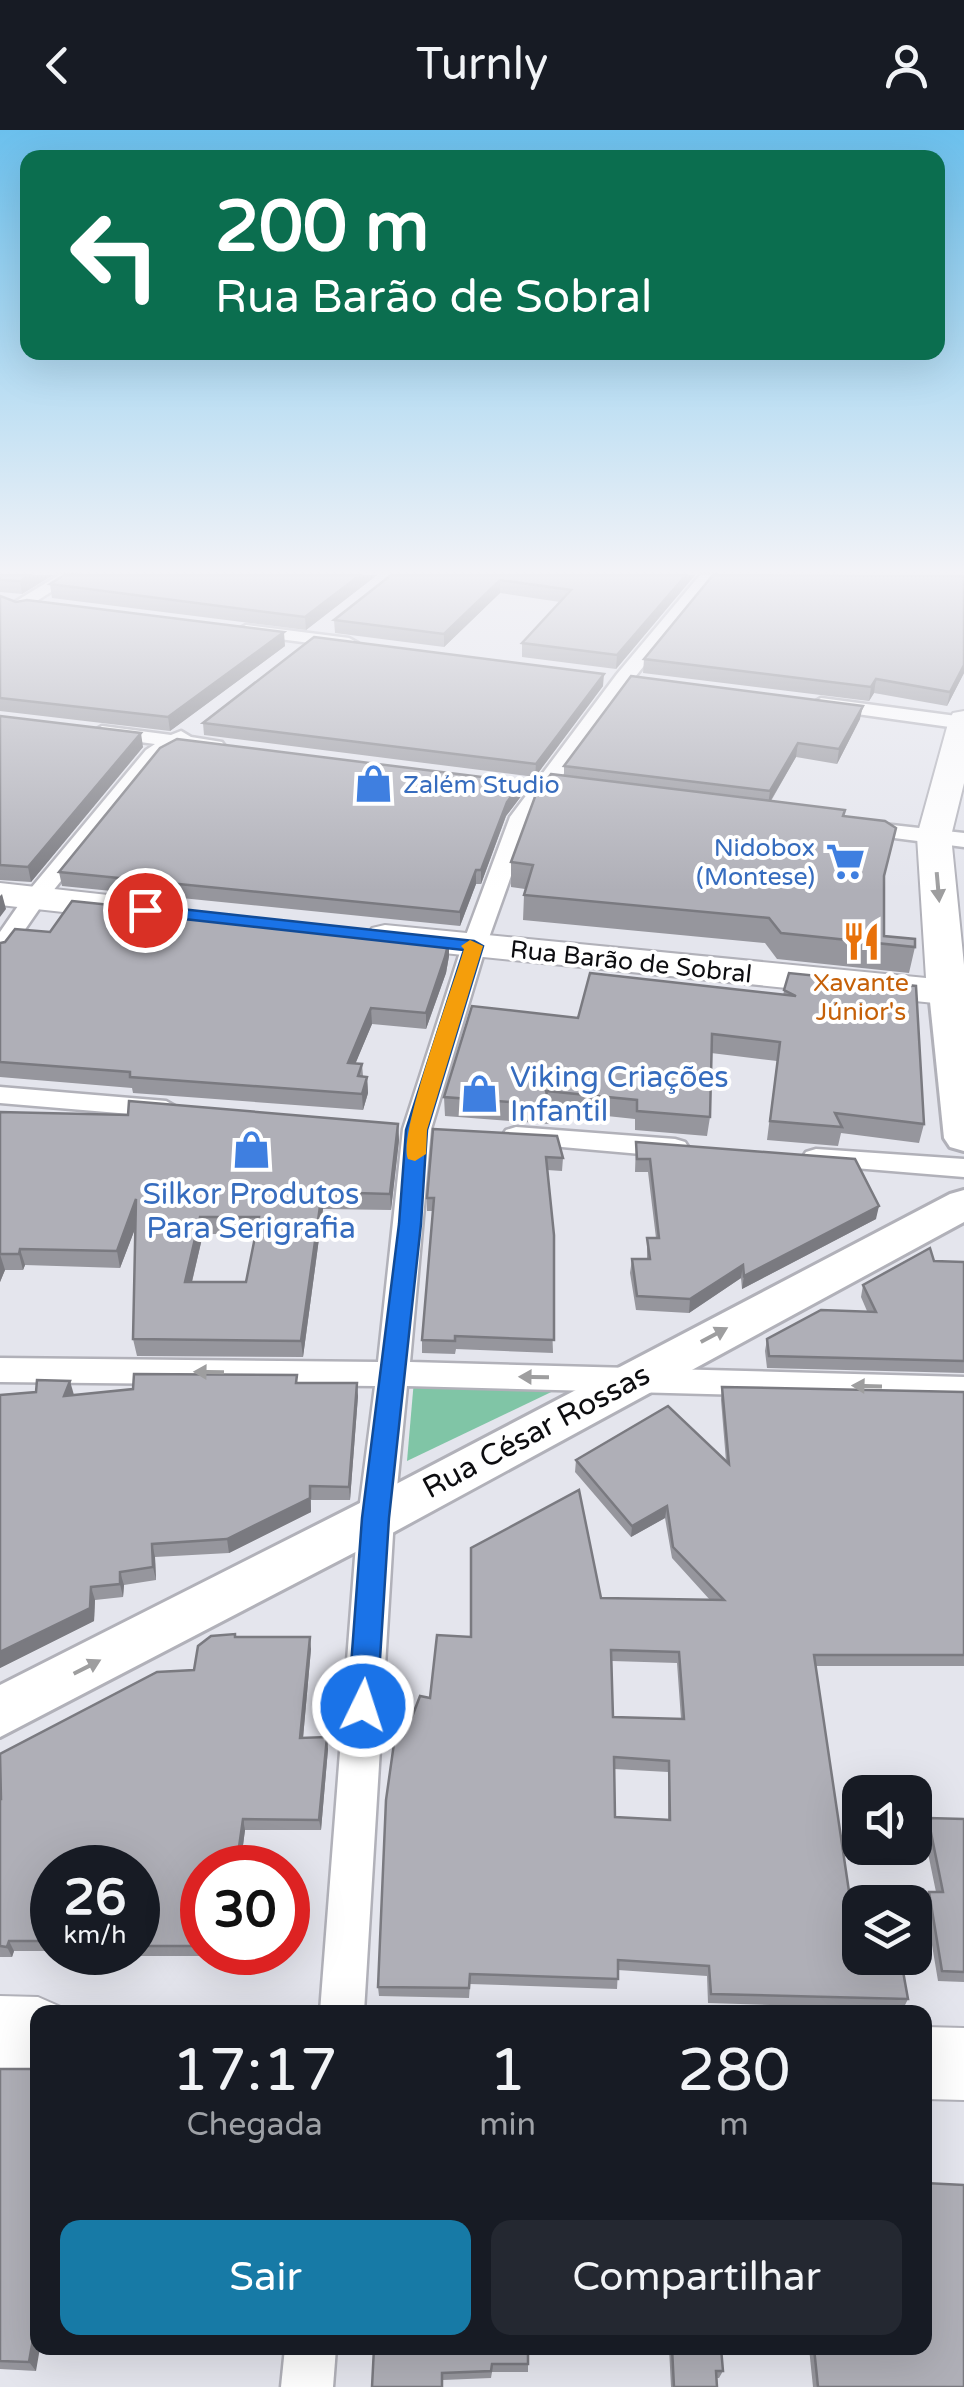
<!DOCTYPE html>
<html lang="pt">
<meta charset="utf-8">
<style>
body{margin:0;font-family:"Varela Round",sans-serif;background:#242831;color:#f1f3f6;height:100vh;display:flex;flex-direction:column;font-size:38px;white-space:nowrap}
*{box-sizing:border-box;margin:0}
p{font-size:32px;color:#9ea1a6}
.icon{flex:none;width:55px;height:55px;fill:none;stroke:currentColor;stroke-width:2;stroke-linecap:round;stroke-linejoin:round}
.map{position:relative;flex:1;overflow:hidden}
.panel{position:absolute;left:30px;top:1875px;width:902px;height:350px;display:flex;flex-direction:column;background:#171b24;border-radius:20px;box-shadow:0 10px 40px #0002}
.panel>*{flex:none}
.guide{position:absolute;left:20px;top:20px;width:925px;height:210px;border-radius:20px;box-shadow:0 10px 40px #0002;background:#0b6e4f;color:#fff;overflow:hidden}
.buttons{position:absolute;left:842px;top:1645px;display:grid;gap:20px}
.buttons a{display:grid;place-items:center;width:90px;height:90px;border-radius:20px;background:#171b24;box-shadow:0 10px 40px #0002;font-size:50px}
.speed{position:absolute;left:30px;top:1715px;display:flex;gap:20px;font-size:50px;font-weight:700;text-align:center}
.speed>*{display:grid;place-content:center;width:130px;height:130px;border-radius:50%;background:#171b24;box-shadow:0 10px 40px #0002;line-height:1}
.speed small{font-size:25px;font-weight:400}
.speed .limit{border:15px solid #d22;background:#fff;color:#111}
.pin{position:absolute;display:grid;place-items:center;width:85px;height:85px;color:#fff;margin:-42px;border:5px solid #fff;border-radius:50%;box-shadow:0 2px 10px #0007}
.me{position:absolute;width:110px;margin:-55px;rotate:4deg;stroke-linejoin:round;filter:drop-shadow(0 0 8px #0008)}
.turn{display:flex;align-items:center;gap:35px;height:210px;padding:0 30px;font-size:45px}
.turn .icon{width:130px;height:130px;stroke-width:2.5}
.turn b{display:block;font-size:70px;line-height:85px}
.eta{display:flex;justify-content:space-evenly;align-items:center;height:170px;text-align:center}
.eta b{font-size:60px;font-weight:600;line-height:70px}
.button{display:flex;gap:20px;margin-top:auto;padding:20px 30px}
.button a{flex:1;height:115px;border-radius:20px;background:#177aa6;color:#fff;font-size:40px;font-weight:600;line-height:115px;text-align:center}
.button a+a{background:#242831;color:#f1f3f6}
header{display:flex;justify-content:space-between;align-items:center;height:130px;padding:0 30px;background:#171b24;font-size:45px;font-weight:600}
.map>svg:first-child{display:block}
.green{fill:#80c5a6}
.lines{fill:none;stroke-linecap:round;stroke-linejoin:round}
.minor-casing{stroke:#b1b1b9;stroke-width:5}
.secondary-casing{stroke:#b1b1b9;stroke-width:6}
.primary-casing{stroke:#b1b1b9;stroke-width:4}
.minor{fill:#fff;fill-rule:evenodd}
.secondary{fill:#fff;fill-rule:evenodd}
.primary{fill:#fff;fill-rule:evenodd}
.wall{fill:#96969d;fill-rule:evenodd}
.shaded-wall{fill:#7a7a80}
.building{fill:#afafb7;stroke:#7a7a80;stroke-width:2.5;fill-rule:evenodd}
.oneway{fill:#9e9e9f}
.route{fill:#1a73e8;stroke:#114b97;stroke-width:2.5}
.slow{fill:#f59e0b}
.labels{text-anchor:middle;stroke-width:8;stroke-linejoin:round;paint-order:stroke}
.far-shop-label{font-size:25px;fill:#366cbe;stroke:#fff;text-anchor:start}
.far-street-label{font-size:25px;fill:#0d0d10;stroke:#fff}
.far-food-label{font-size:25px;fill:#c56008;stroke:#fff}
.shop-label{font-size:30px;fill:#366cbe;stroke:#fff;text-anchor:start}
.street-label{font-size:30px;fill:#0d0d10;stroke:#fff}
</style>
<header><svg class="icon" aria-label="back" viewBox="0 0 24 24"><path d="M15 5l-7 7 7 7"/></svg>Turnly<svg class="icon" aria-label="person" viewBox="0 0 24 24"><circle cx="12" cy="8" r="4"/><path d="M4 21q1-7 8-7t8 7"/></svg></header>
<div class="map">
<svg width="964" height="2257" viewBox="0 0 964 2257">
<rect width="100%" height="100%" fill="#e4e5ed"/>
<polygon class="green" points="414,1250 568,1254 407,1331"/>
<g class="lines">
<defs>
<g id="minor">
<polygon points="59,445 78,445 0,494 0,481"/>
<polygon points="700,445 717,445 631,552 532,687 486,816 431,999 410,1232 964,1247 964,1271 407,1256 394,1388 364,1882 320,1882 358,1388 375,1256 0,1252 0,1228 378,1232 403,999 462,816 510,687 617,544"/>
<polygon points="246,495 349,508 358,513 349,518 240,504 237,500"/>
<polygon points="821,568 964,587 964,599 814,578 811,574"/>
<path d="M102,596L171,605L181,601L191,607L222,612L225,616C208,629 189,611 160,628L44,772L8,824L0,826V802L27,763L146,620L155,614L95,606L92,602Z"/>
<polygon points="856,691 964,703 964,717 848,702 845,697 848,692"/>
<polygon points="0,957 166,971 180,979 166,987 0,973"/>
<polygon points="516,997 675,1009 685,1012 689,1018 685,1024 675,1027 506,1012 502,1006 506,1000"/>
<polygon points="816,1019 964,1029 964,1047 806,1034 802,1028 806,1022"/>
<polygon points="285,2218 336,2218 333,2257 281,2257"/>
</g>
<g id="secondary">
<polygon points="947,851 959,855 964,861 964,1021 950,1017 944,1008 929,862 935,855"/>
<polygon points="964,1060 964,1092 394,1402 0,1607 0,1555 358,1374 950,1064"/>
</g>
<g id="primary">
<polygon points="964,581 964,653 951,706 964,835 964,876 385,817 372,814 366,806 372,798 385,795 926,848 917,706 949,590 953,583"/>
<polygon points="0,753 135,768 148,771 153,779 148,787 135,790 0,775"/>
<polygon points="0,1866 38,1867 63,1878 65,1882 38,1882 38,1939 0,1938"/>
<polygon points="925,1897 964,1898 964,1970 925,1969"/>
</g>
</defs>
<use href="#minor" class="minor-casing"/>
<use href="#secondary" class="secondary-casing"/>
<use href="#primary" class="primary-casing"/>
<use href="#minor" class="minor"/>
<use href="#secondary" class="secondary"/>
<use href="#primary" class="primary"/>
</g>
<g class="wall">
<polygon points="0,445 53,445 22,464 0,462"/>
<polygon points="377,445 306,500 52,468 50,454"/>
<polygon points="391,445 695,445 616,539 522,527 522,513 560,472 500,463 444,517 335,503 334,490"/>
<polygon points="0,466 16,472 285,516 170,601 0,581"/>
<polygon points="644,529 964,543 947,576 874,563 869,571 643,543"/>
<polygon points="603,556 535,647 204,605 203,593"/>
<polygon points="0,586 143,617 31,752 0,750"/>
<polygon points="860,589 837,634 796,627 771,671 844,686 884,750 884,806 915,817 909,843 777,829 765,813 523,790 524,765 525,759 511,757 511,732 564,645 564,636"/>
<polygon points="522,652 522,665 506,686 481,754 476,754 460,796 62,756 59,742"/>
<polygon points="50,802 449,810 449,826 446,843 426,899 372,894 355,934 362,934 363,946 367,947 368,963 363,980 133,963 132,958 0,947 0,813"/>
<polygon points="789,843 924,994 919,1013 841,1003 838,1016 767,1010 777,931 711,923 710,987 707,1006 635,1000 635,989 550,980 549,994 445,986 444,967 578,888 783,865"/>
<path d="M0,982L398,994L399,1010L391,1080L323,1079L303,1227L137,1226L133,1209L136,1096L120,1138L25,1135L23,1140H5L0,1152ZM203,1104H256L246,1152H192Z"/>
<polygon points="557,1006 563,1028 562,1041 547,1040 553,1223 456,1219 455,1224 422,1223 422,1210 433,1081 427,1081 427,1068"/>
<polygon points="636,1012 876,1089 742,1159 741,1148 689,1183 636,1180 630,1143 632,1129 647,1129 647,1108 656,1108 648,1042 635,1042"/>
<polygon points="934,1131 964,1132 964,1243 767,1238 765,1221 767,1209 867,1181 861,1167 863,1155"/>
<polygon points="298,1253 358,1266 350,1370 311,1370 311,1382 229,1423 155,1427 156,1450 124,1455 123,1467 95,1470 94,1491 0,1538 0,1265 74,1265"/>
<path d="M722,1257L964,1262V1536H816L859,1829L908,1869L903,1879L708,1873L707,1846L618,1840L617,1859L470,1854L469,1868L379,1866L378,1857L412,1587L430,1568L471,1507L601,1468L710,1470L672,1428L665,1388L631,1407L575,1342L576,1330L726,1331L721,1270ZM612,1531L677,1533L681,1589L613,1587ZM614,1639L668,1642V1689L615,1687Z"/>
<polygon points="236,1507 311,1519 303,1608 328,1619 321,1700 245,1700 240,1738 202,1738 202,1822 229,1822 229,1826 78,1826 77,1822 138,1822 138,1738 52,1738 52,1821 14,1821 12,1827 0,1827 0,1669 194,1540"/>
<polygon points="928,1688 964,1689 964,1852 938,1851 925,1773 929,1762 936,1762 923,1699"/>
<polygon points="0,1939 38,1939 36,2241 0,2239"/>
<polygon points="374,2218 528,2218 528,2242 492,2242 491,2248 443,2250"/>
<polygon points="669,2218 721,2218 723,2241 719,2248 716,2248 717,2257 671,2257"/>
<polygon points="809,2218 925,2218 964,2257 813,2257"/>
</g>
<g class="shaded-wall">
<polygon points="30,445 53,445 22,464 20,451"/>
<polygon points="360,445 377,445 306,500 305,487"/>
<polygon points="686,445 695,445 616,539 617,525"/>
<polygon points="500,450 500,463 444,517 444,504"/>
<polygon points="284,502 285,516 170,601 168,587"/>
<polygon points="964,535 964,543 947,576 950,562"/>
<polygon points="604,544 603,556 535,647 536,634"/>
<polygon points="876,549 874,563 869,571 871,557"/>
<polygon points="863,576 860,589 837,634 839,619"/>
<polygon points="141,603 143,617 31,752 28,737"/>
<polygon points="798,613 796,627 768,675 770,661"/>
<polygon points="522,652 522,665 506,686 481,754 481,740 507,672"/>
<polygon points="476,740 476,754 460,796 460,782"/>
<polygon points="2,764 6,779 0,787 0,766"/>
<polygon points="449,810 449,826 446,843 426,899 426,883"/>
<polygon points="371,878 372,894 349,949 348,933"/>
<polygon points="367,947 368,963 363,980 362,964"/>
<polygon points="398,994 399,1010 391,1080 390,1064"/>
<polygon points="322,1062 323,1079 303,1227 301,1211"/>
<polygon points="136,1069 140,1086 120,1138 117,1121"/>
<polygon points="879,1076 876,1089 742,1159 744,1146"/>
<polygon points="200,1087 203,1104 188,1168 185,1152"/>
<polygon points="20,1119 25,1135 23,1140 19,1124"/>
<polygon points="0,1124 5,1140 0,1152"/>
<polygon points="743,1135 741,1148 689,1183 690,1169"/>
<polygon points="70,1251 74,1265 64,1266"/>
<polygon points="357,1253 358,1266 350,1370 349,1357"/>
<polygon points="310,1356 311,1382 229,1423 227,1409"/>
<polygon points="667,1376 665,1388 631,1407 632,1396"/>
<polygon points="152,1414 155,1427 156,1450 153,1437"/>
<polygon points="120,1442 124,1455 123,1467 120,1454"/>
<polygon points="91,1457 95,1470 94,1491 0,1538 0,1522"/>
<polygon points="310,1507 311,1519 302,1619 300,1608"/>
<polygon points="327,1607 328,1619 321,1700 319,1690"/>
<polygon points="243,1689 245,1700 240,1738 236,1738"/>
<polygon points="9,1811 14,1821 12,1827 7,1817"/>
<polygon points="34,2203 38,2207 38,2218 40,2218 36,2241 29,2232"/>
</g>
<g class="building">
<polygon points="0,445 30,445 20,451 0,450"/>
<polygon points="64,445 360,445 305,487 50,454"/>
<polygon points="391,445 686,445 617,525 522,513 571,460 500,450 444,504 334,490"/>
<polygon points="713,445 964,446 964,535 950,562 876,549 871,557 644,529"/>
<polygon points="0,466 16,472 27,470 284,502 168,587 0,568"/>
<polygon points="314,507 604,544 536,634 203,593"/>
<polygon points="631,546 863,576 839,619 798,613 770,661 564,636"/>
<polygon points="0,586 141,603 28,737 0,735"/>
<polygon points="177,609 522,652 507,672 481,740 476,740 460,782 59,742 160,618"/>
<polygon points="551,644 845,680 843,686 885,691 896,698 884,746 884,806 915,809 915,817 781,803 769,788 524,765 533,735 511,732 536,664"/>
<polygon points="72,771 449,810 445,827 426,883 371,878 348,933 362,934 358,946 367,947 362,964 130,947 130,942 0,932 0,813 5,812 15,799 50,802"/>
<polygon points="590,843 796,866 784,860 789,843 916,856 924,994 835,983 842,997 770,991 780,912 712,904 710,987 637,981 637,970 546,961 550,975 444,967 472,876 578,888"/>
<path d="M129,971L398,994L390,1064L322,1062L301,1211L133,1209L136,1069L117,1121L20,1119L19,1124H0V982L128,985ZM200,1087H259L246,1152H185Z"/>
<polygon points="433,999 557,1006 563,1028 546,1027 554,1105 554,1210 455,1206 455,1211 422,1210 434,1068 427,1068"/>
<polygon points="636,1012 855,1029 879,1076 744,1146 743,1135 690,1169 637,1166 632,1129 650,1129 647,1108 659,1108 650,1029 637,1029"/>
<polygon points="930,1118 934,1131 964,1132 964,1231 769,1226 767,1209 821,1180 876,1182 863,1155"/>
<polygon points="134,1244 297,1245 296,1253 357,1253 349,1357 310,1356 310,1368 227,1409 152,1414 153,1437 120,1442 120,1454 91,1457 90,1478 0,1522 0,1265 36,1262 37,1250 70,1251 64,1266 133,1259"/>
<path d="M722,1257L964,1262V1525H814L859,1829L901,1830L908,1869L711,1864L709,1836L618,1830V1849L470,1844L469,1858L378,1857L386,1670L398,1585L412,1587L420,1566L430,1568L437,1505L471,1507V1418L579,1360L601,1468L724,1470L673,1417L667,1376L632,1396L576,1330L668,1276L729,1334ZM611,1520L679,1522L684,1589L613,1587ZM614,1627L669,1631L670,1690L615,1687Z"/>
<polygon points="235,1504 235,1507 310,1507 300,1608 327,1607 319,1690 243,1689 236,1738 202,1738 202,1816 138,1816 138,1738 52,1738 52,1811 9,1811 7,1817 0,1816 0,1669 1,1669 0,1624 157,1542 194,1540 198,1516 211,1506"/>
<polygon points="928,1688 964,1689 964,1842 942,1841 929,1762 943,1762"/>
<polygon points="0,1939 38,1939 38,2204 34,2203 29,2232 0,2231"/>
<polygon points="925,2053 964,2055 964,2257 818,2257 814,2218 925,2218"/>
<polygon points="374,2218 528,2218 528,2234 492,2234 491,2241 442,2243 442,2257 372,2257"/>
<polygon points="672,2218 721,2218 723,2241 716,2241 717,2257 674,2257"/>
</g>
<defs><path id="oneway-solid" d="M-6-.8H1V-3.2L6.5 0L1 3.2V.8H-6Z" transform="scale(2.5)"/></defs>
<g class="oneway">
<use href="#oneway-solid" transform="translate(938 757) rotate(85)"/>
<use href="#oneway-solid" transform="translate(714 1205) rotate(-28)"/>
<use href="#oneway-solid" transform="translate(209 1242) rotate(-179)"/>
<use href="#oneway-solid" transform="translate(534 1247) rotate(-179)"/>
<use href="#oneway-solid" transform="translate(867 1256) rotate(-178)"/>
<use href="#oneway-solid" transform="translate(87 1537) rotate(-27)"/>
</g>
<linearGradient id="sky" x2="0" y2="1"><stop stop-color="#6bc0ed"/><stop offset="0.58" stop-color="#f3f3f7"/><stop offset="1" stop-color="#f3f3f7" stop-opacity="0"/></linearGradient>
<rect width="964" height="761" fill="url(#sky)"/>
<polygon class="route" points="145,775 474,811 483,816 427,1000 421,1094 389,1388 377,1576 373,1586 363,1589 352,1586 348,1576 362,1388 399,1094 406,1000 464,820 139,784 136,780"/>
<path class="slow" d="M470,810L483,816L427,1000L426,1024L415,1031L408,1029C397,1005 454,855 464,819L461,816Z"/>
<defs>
<symbol id="shop-bare" viewBox="-9 -9 18 18"><path d="M-5-2.5h2.3a2.7 3.5 0 0 1 5.4 0H5L5.5 6h-11ZM-1.5-2.5h3a1.5 2.3 0 0 0-3 0Z" fill="#3f7fe0" stroke="#fff" stroke-width="2.5" paint-order="stroke"/></symbol>
<symbol id="supermarket-bare" viewBox="-9 -9 18 18"><path d="M-6-5.5h2.5l.6 2H6L4.5 2H-2.5L-4.4-4H-6ZM-1.5 3.2a1.3 1.3 0 1 0 .1 0ZM3 3.2a1.3 1.3 0 1 0 .1 0Z" fill="#3f7fe0" stroke="#fff" stroke-width="2.5" paint-order="stroke"/></symbol>
<symbol id="restaurant-bare" viewBox="-9 -9 18 18"><path d="M-5-6h1v4h1v-4h1v4h1v-4h1v5L-1.5 .5V6h-2V.5L-5-1ZM5-6V6H3V1.5H1.5Q1.5-4 5-6Z" fill="#e8710a" stroke="#fff" stroke-width="2.5" paint-order="stroke"/></symbol>
</defs>
<g fill-rule="evenodd">
<use href="#shop-bare" x="346" y="626" width="55" height="55"/>
<use href="#supermarket-bare" x="818" y="704" width="55" height="55"/>
<use href="#restaurant-bare" x="834" y="784" width="55" height="55"/>
<use href="#shop-bare" x="452" y="936" width="55" height="55"/>
<use href="#shop-bare" x="224" y="992" width="55" height="55"/>
</g>
<g class="labels">
<g class="far-shop-label">
<text x="403" y="663">Zalém Studio</text>
<text x="815" y="726" text-anchor="end">Nidobox<tspan x="815" dy="29">(Montese)</tspan></text>
</g>
<g class="far-street-label">
<text transform="translate(631 831) rotate(6)" y="9">Rua Barão de Sobral</text>
</g>
<g class="far-food-label">
<text x="861" y="861">Xavante<tspan x="861" dy="29">Júnior's</tspan></text>
</g>
<g class="shop-label">
<text x="510" y="957">Viking Criações<tspan x="510" dy="34">Infantil</tspan></text>
<text x="251" y="1074" text-anchor="middle">Silkor Produtos<tspan x="251" dy="34">Para Serigrafia</tspan></text>
</g>
<g class="street-label">
<text transform="translate(536 1301) rotate(-28)" y="10">Rua César Rossas</text>
</g>
</g>
</svg>
<div class="buttons">
<a><svg class="icon" aria-label="sound" viewBox="0 0 24 24"><path d="M4 9h4l5-4v14l-5-4H4zM17 9q2 3 0 6"/></svg></a>
<a><svg class="icon" aria-label="layers" viewBox="0 0 24 24"><path d="M12 4l9 5-9 5-9-5zM3 14l9 5 9-5"/></svg></a>
</div>
<div class="speed"><div>26<small>km/h</small></div><div class="limit">30</div></div>
<div class="pin" style="left:145px;top:780px;background:#d93025"><svg class="icon" aria-label="arrive" viewBox="0 0 24 24"><path d="M6 21V4h12l-3 4 3 4H6"/></svg></div>
<svg class="me" style="left:363px;top:1576px" viewBox="-20 -20 40 40"><circle r="17" fill="#1a73e8" stroke="#fff" stroke-width="3"/><path d="M0-11L8 9 0 5-8 9z" fill="#fff"/></svg>
<div class="guide">
<div class="turn"><svg class="icon" aria-label="left" viewBox="0 0 24 24"><path d="M17 20v-9H6M10 6l-5 5 5 5"/></svg><div><b>200 m</b>Rua Barão de Sobral</div></div>
</div>
<section class="panel">
<div class="eta">
<div><b>17:17</b><p>Chegada</p></div>
<div><b>1</b><p>min</p></div>
<div><b>280</b><p>m</p></div>
</div>
<div class="button"><a>Sair</a><a>Compartilhar</a></div>
</section>
</div>
